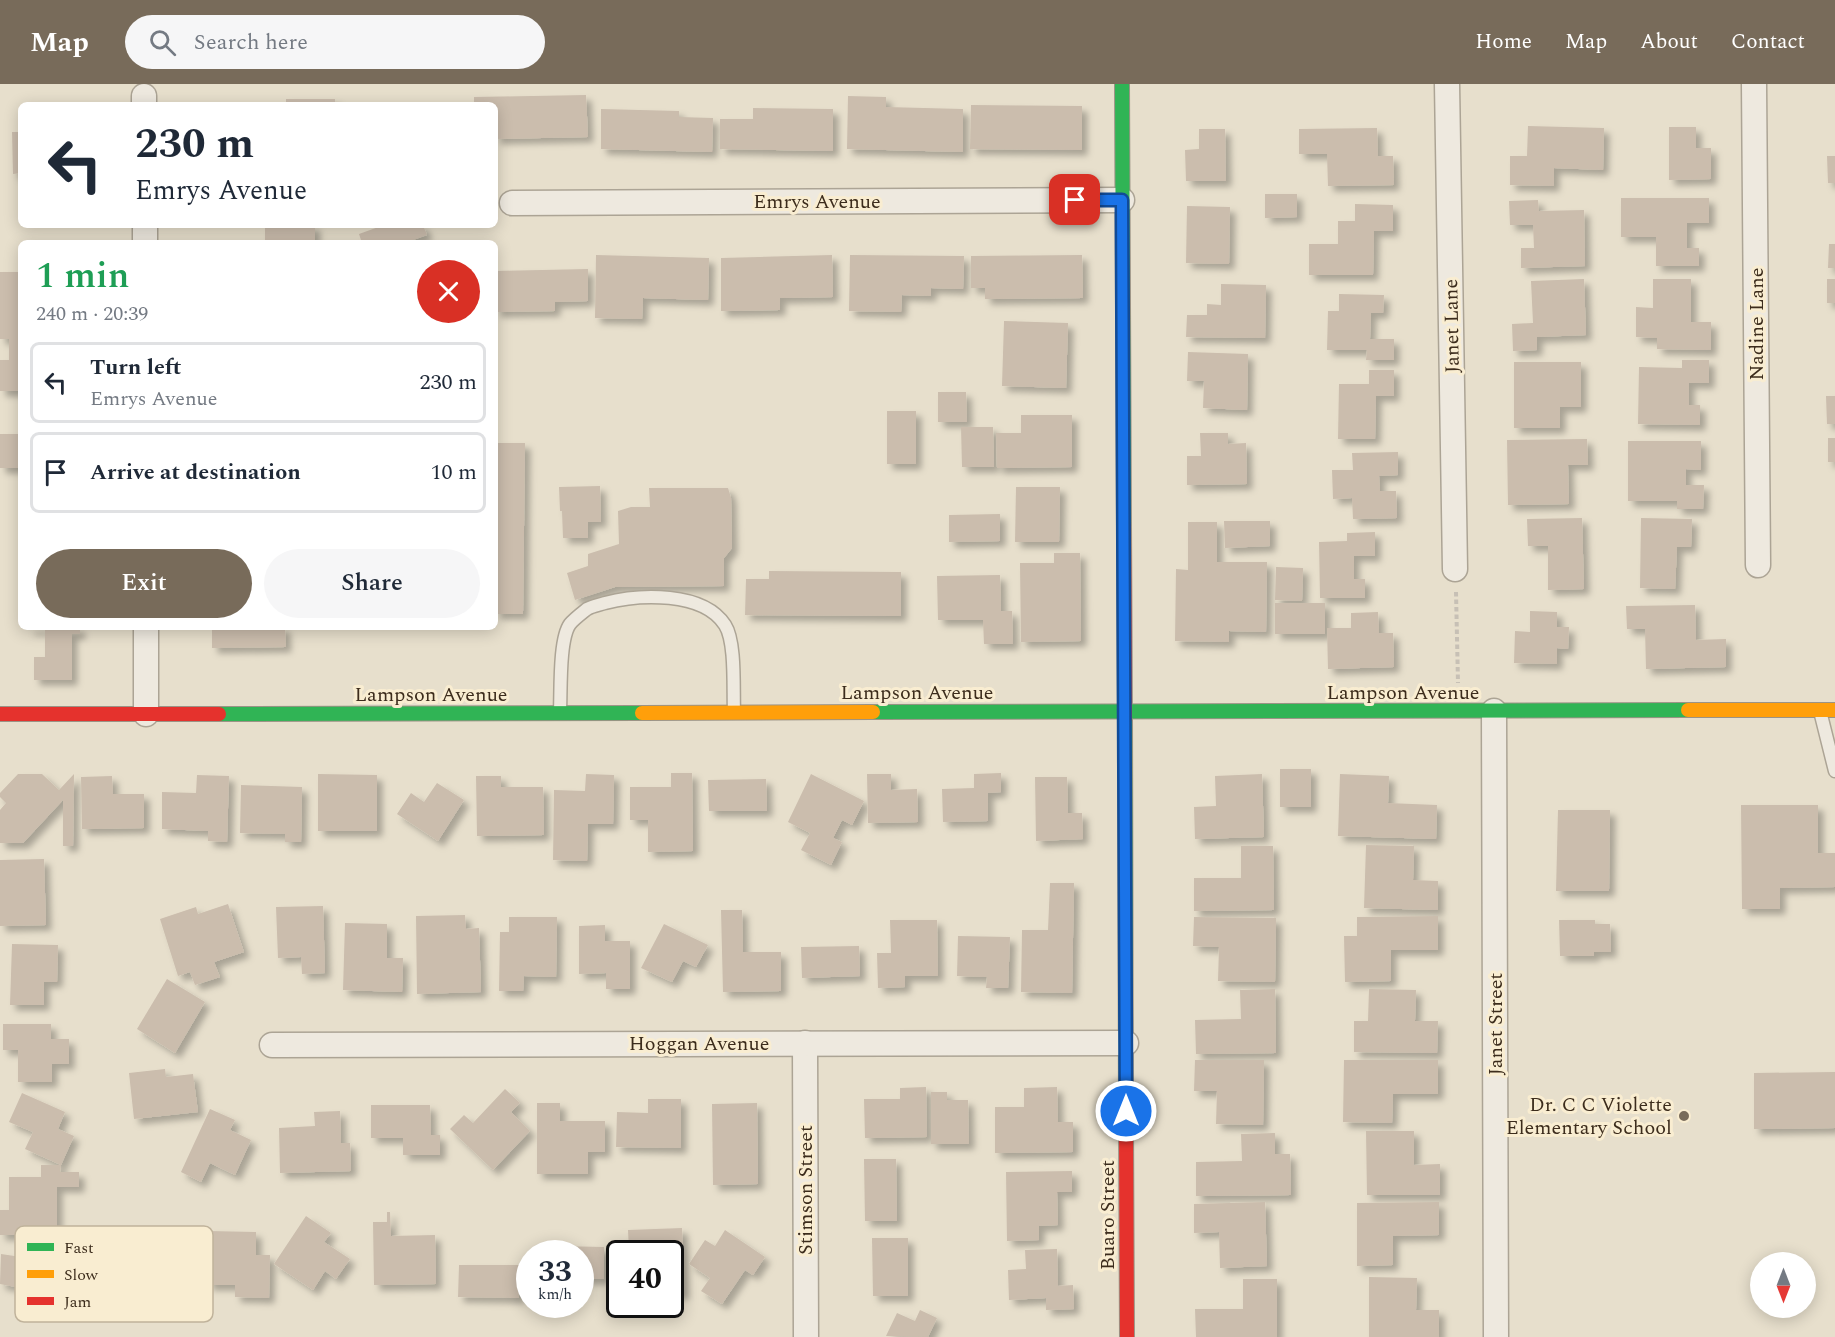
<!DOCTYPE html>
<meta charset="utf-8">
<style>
body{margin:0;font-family:Spectral,serif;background:#f6f6f7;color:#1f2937;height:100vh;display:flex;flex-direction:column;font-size:22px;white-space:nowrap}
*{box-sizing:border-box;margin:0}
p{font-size:20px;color:#747a83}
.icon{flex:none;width:33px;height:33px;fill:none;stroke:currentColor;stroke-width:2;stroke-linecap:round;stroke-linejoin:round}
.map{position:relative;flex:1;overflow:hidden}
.details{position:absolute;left:18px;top:156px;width:480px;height:390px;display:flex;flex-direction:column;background:#fff;border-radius:9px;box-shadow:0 3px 15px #0003}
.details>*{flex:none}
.banner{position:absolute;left:18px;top:18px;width:480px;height:126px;border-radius:9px;box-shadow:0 3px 15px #0003;background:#fff;color:#1f2937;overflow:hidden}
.needle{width:39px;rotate:180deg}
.tools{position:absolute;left:1750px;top:1168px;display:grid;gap:12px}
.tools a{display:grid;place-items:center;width:66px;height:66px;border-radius:50%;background:#fff;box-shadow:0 3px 15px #0003;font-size:30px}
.speed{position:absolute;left:516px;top:1156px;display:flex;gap:12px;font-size:30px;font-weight:700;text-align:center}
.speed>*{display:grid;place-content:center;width:78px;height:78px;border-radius:50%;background:#fff;box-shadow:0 3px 15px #0003;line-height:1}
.speed small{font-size:15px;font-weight:400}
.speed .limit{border:3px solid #111;border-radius:9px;background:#fff;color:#111}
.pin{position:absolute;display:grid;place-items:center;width:51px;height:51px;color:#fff;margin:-26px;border-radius:12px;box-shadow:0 3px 9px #0006}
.me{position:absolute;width:66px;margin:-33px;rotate:0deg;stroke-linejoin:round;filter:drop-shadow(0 0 4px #0008)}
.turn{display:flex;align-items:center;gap:21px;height:126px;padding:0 18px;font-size:27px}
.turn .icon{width:78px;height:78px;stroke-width:2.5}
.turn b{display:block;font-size:42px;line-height:51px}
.round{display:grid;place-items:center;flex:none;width:63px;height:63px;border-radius:32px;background:#f6f6f7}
.head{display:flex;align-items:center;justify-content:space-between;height:102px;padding:0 18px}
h1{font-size:36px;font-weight:600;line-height:45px;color:#1e9e55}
.action{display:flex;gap:12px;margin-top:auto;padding:12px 18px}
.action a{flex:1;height:69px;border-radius:36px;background:#786b5a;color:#fff;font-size:24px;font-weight:600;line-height:69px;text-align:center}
.action a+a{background:#f6f6f7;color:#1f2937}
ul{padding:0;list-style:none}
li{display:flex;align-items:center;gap:18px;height:81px;margin:0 12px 9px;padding:0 6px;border:3px solid #e0e1e3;border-radius:9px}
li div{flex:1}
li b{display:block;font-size:22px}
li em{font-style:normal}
header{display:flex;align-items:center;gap:36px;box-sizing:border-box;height:84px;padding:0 30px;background:#786b5a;color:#fff}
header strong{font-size:28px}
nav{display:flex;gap:33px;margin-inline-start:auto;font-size:21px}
.search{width:420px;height:54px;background:#f6f6f7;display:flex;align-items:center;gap:15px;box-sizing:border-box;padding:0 21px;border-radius:33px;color:#747a83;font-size:22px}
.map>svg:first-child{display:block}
.building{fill:#cbbdad;filter:url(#shadow)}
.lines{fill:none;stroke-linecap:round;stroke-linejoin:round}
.lane-casing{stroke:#aca495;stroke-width:15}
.street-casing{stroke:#aca495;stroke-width:27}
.fast-casing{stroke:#9b9385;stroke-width:16}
.slow-casing{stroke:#9b9385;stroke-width:16}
.jam-casing{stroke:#9b9385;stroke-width:16}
.path{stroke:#c7c0b5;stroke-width:4;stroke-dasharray:4.5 3;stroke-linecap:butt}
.lane{stroke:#eee9df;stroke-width:12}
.street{stroke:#eee9df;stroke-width:24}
.fast{stroke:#30b455;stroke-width:14}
.slow{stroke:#ff9f0a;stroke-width:14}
.jam{stroke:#e5322d;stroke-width:14}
.route-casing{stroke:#114b97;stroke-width:15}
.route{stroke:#1a73e8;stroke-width:10}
.poi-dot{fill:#786b5a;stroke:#f9edd1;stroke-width:2}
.labels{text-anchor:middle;stroke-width:6;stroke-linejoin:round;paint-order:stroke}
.street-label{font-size:20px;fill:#3c2c1c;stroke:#f9edd1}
.poi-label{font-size:20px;fill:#3c2c1c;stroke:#f9edd1;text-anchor:end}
.key{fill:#f9edd1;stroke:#c0b39b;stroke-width:1.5}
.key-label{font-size:16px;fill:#3c2c1c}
</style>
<header>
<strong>Map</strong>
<div class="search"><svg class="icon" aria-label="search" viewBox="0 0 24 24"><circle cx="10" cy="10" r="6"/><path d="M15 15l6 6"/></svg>Search here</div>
<nav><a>Home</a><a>Map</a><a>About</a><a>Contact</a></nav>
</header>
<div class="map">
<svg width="1835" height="1253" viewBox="0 0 1835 1253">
<defs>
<filter id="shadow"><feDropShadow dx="5.5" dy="5.5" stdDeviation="3" flood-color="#0004"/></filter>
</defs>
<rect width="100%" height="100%" fill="#e7dfcc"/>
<g class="building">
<polygon points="586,11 588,53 495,55 495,21 474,21 474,13"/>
<polygon points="848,12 886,13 886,23 963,25 963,68 847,65"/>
<rect x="286" y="15" width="49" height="6"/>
<polygon points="971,21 1082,22 1082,66 970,65"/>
<polygon points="753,24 833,25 833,67 720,65 720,35 753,35"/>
<polygon points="601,25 679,27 679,33 713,34 712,68 601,65"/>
<polygon points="1528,42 1604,44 1603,86 1554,84 1554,102 1510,101 1510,72 1527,72"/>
<polygon points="1669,43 1696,43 1696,64 1711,64 1711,95 1669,96"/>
<polygon points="1377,44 1378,72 1393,72 1394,101 1328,102 1327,70 1299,70 1299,45"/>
<polygon points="1199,45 1225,45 1226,97 1186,97 1185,66 1199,65"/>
<polygon points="12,48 21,48 21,89 13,90"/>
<polygon points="1827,72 1835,72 1835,99 1828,99"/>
<polygon points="1265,110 1297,110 1297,133 1265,134"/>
<polygon points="1621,114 1709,114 1709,139 1687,139 1687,164 1699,164 1699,182 1656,182 1656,153 1621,153"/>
<polygon points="1538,116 1539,127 1584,126 1585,182 1521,184 1521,164 1534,164 1533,141 1510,141 1509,117"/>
<polygon points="1355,120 1393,121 1393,147 1374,147 1373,191 1309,191 1309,160 1338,160 1338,137 1355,137"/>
<polygon points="1187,122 1230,123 1229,180 1186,179"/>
<rect x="265" y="141" width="50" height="18"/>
<polygon points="384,141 423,141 427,151 410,157 410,159 362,159 359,150"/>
<polygon points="1829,160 1835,160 1835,184 1828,184"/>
<polygon points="596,171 709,174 708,216 643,214 642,235 595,234"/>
<polygon points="832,171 833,213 780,214 780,226 721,227 721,174"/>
<polygon points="850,171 964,172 963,205 931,204 931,212 902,211 901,228 849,227"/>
<polygon points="1082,171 1083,214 985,215 985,204 971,204 971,172"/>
<polygon points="588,185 588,217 555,218 555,227 495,228 495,187"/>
<polygon points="0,188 19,188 19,225 21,225 21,307 0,307 0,276 9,276 9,255 0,255"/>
<polygon points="1584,195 1586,251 1537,253 1537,266 1513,267 1512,240 1533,239 1531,197"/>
<polygon points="1653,195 1691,195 1691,238 1711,238 1711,266 1657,265 1657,254 1636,253 1636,223 1653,224"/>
<rect x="1827" y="195" width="8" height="24"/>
<polygon points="1221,200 1266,201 1265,254 1186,253 1187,231 1207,231 1207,220 1221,221"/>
<polygon points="1339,210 1384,211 1383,229 1371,229 1370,255 1394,255 1394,276 1366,276 1367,266 1327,266 1328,227 1339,227"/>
<polygon points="1004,237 1068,239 1066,304 1002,302"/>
<polygon points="1188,268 1248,270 1247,326 1203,324 1204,297 1187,297"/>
<polygon points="1682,276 1709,276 1709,299 1689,299 1689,321 1700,321 1700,341 1638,340 1639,283 1682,284"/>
<polygon points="1514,278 1581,278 1581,323 1560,323 1560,344 1514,344"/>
<polygon points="1369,286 1394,286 1394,312 1376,312 1375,355 1338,355 1339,300 1369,300"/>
<polygon points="938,308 966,308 967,338 938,338"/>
<polygon points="1826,312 1835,312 1835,340 1827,340"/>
<rect x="887" y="327" width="29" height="53"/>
<polygon points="1021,331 1072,331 1072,383 997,384 996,349 1021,349"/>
<polygon points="961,343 993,343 994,383 962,383"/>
<polygon points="1200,349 1228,349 1228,360 1246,359 1247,400 1187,401 1187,372 1201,372"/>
<rect x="0" y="350" width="21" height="34"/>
<rect x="1828" y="354" width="7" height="24"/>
<polygon points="1587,355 1588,381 1568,381 1569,420 1508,421 1507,356"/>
<polygon points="1628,357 1701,357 1701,386 1686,385 1686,401 1704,401 1703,425 1677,425 1677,417 1628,417"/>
<polygon points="495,359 525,359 523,530 495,530"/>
<polygon points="1398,368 1398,391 1379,392 1380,407 1396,407 1397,434 1353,435 1352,414 1333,415 1332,386 1353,386 1352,369"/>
<polygon points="600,402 601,438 588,438 588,454 563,454 562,427 560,427 559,403"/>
<polygon points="1016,403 1060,403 1059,458 1015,458"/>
<polygon points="649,404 728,404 731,414 732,464 724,474 724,502 615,503 575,516 567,489 588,482 588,470 619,460 618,427 631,423 650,423"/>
<polygon points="1000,430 1000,457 949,458 949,431"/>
<polygon points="1582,434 1584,505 1548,506 1548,462 1528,462 1527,435"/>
<polygon points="1641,434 1692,435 1691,463 1677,463 1675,505 1640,504"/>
<polygon points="1224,437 1270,437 1270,462 1225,464"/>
<polygon points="1188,438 1217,438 1217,478 1267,478 1266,548 1229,547 1229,558 1175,557 1176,485 1188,486"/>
<polygon points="1375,448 1375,472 1354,472 1354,495 1365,495 1365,514 1320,514 1319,458 1347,457 1347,449"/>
<polygon points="1054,469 1080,469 1081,557 1021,558 1020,479 1054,479"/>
<polygon points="1276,483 1303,484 1302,517 1275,516"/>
<polygon points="769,487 901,488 901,532 745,531 746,495 769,495"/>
<polygon points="1000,491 1001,527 1012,527 1013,560 984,560 983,536 938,536 937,492"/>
<rect x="1275" y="519" width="50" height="31"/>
<polygon points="1695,521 1696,556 1726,555 1726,583 1646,585 1645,545 1627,545 1626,522"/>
<polygon points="1530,527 1557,528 1557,543 1569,543 1568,565 1557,564 1557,580 1514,579 1515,547 1530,548"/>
<polygon points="1378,528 1379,549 1393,549 1394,583 1328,585 1327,544 1351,544 1351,529"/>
<polygon points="29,543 80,543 80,550 72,550 72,596 34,596 34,573 45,573 45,546 29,546"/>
<polygon points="212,543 285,543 286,563 212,564"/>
<rect x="1280" y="685" width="31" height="38"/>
<polygon points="671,689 692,689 693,767 648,768 648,736 630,736 630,703 671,703"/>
<polygon points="1001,689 1001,708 988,709 988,737 943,738 942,705 974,704 974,690"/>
<polygon points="18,690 42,690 59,706 74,690 73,762 63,762 63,716 23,759 0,759 0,726 6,719 0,713 0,709"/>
<polygon points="318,690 377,691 377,747 318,747"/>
<polygon points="586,690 614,691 613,740 588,740 587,777 553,776 554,706 585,707"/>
<polygon points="811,690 864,717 852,741 842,736 833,754 842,758 831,781 801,766 810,749 788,738"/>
<polygon points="867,690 891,690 891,706 917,705 918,738 868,739"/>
<polygon points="1262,690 1264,753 1195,755 1194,723 1216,722 1215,692"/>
<polygon points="1340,690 1389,692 1388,719 1437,721 1436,755 1338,752"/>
<polygon points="197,691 229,692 227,758 208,757 208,747 162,745 162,708 196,709"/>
<polygon points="112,692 113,710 144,710 144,744 82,745 81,693"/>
<polygon points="476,692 501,692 501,703 543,703 544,751 477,752"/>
<polygon points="1035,693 1067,693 1068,729 1082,729 1083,755 1036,757"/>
<polygon points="766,695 767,727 709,727 708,696"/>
<polygon points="437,699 464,716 438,757 397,730 411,709 424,718"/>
<polygon points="241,701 302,703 301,758 285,758 285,750 240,749"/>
<polygon points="1741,721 1818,721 1818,769 1835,769 1835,803 1780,804 1780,825 1742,825"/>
<polygon points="1558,726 1610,726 1609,807 1556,807"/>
<polygon points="1366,761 1414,762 1413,796 1438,797 1438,826 1364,824"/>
<polygon points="1241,762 1273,762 1274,826 1194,827 1194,794 1241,794"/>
<polygon points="44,775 46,841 0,842 0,776"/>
<polygon points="1050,799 1074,799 1072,909 1021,908 1022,846 1048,846"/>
<polygon points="228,820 244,868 214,878 220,893 195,901 190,888 178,892 160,835 196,823 198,830"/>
<polygon points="323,822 325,889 302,890 301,873 278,874 276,823"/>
<polygon points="721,826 742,826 743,868 781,868 781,907 723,908"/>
<polygon points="465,831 466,845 479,844 481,908 417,910 416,832"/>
<polygon points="1438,832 1438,866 1391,866 1391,897 1345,898 1344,852 1357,852 1357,833"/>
<polygon points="509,833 557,833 556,893 524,892 523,907 499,907 500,848 509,848"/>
<polygon points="1194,833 1276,834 1275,898 1218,897 1219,863 1193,862"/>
<polygon points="890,836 937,836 938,892 905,892 905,903 878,904 877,869 891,869"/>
<polygon points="1559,836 1595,836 1595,840 1610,840 1611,868 1594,868 1594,872 1560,872"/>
<polygon points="345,839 387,840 387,874 403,874 402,908 343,906"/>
<polygon points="664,840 708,861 696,883 683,877 672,898 641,884"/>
<polygon points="605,841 605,857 630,857 630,905 606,905 606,889 579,890 579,842"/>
<polygon points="958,852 1010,853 1008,904 986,904 987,893 957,892"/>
<polygon points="12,860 58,861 57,898 44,898 44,921 10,921"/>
<polygon points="859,862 860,892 802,894 801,863"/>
<polygon points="167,895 205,918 175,969 137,945"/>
<polygon points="1275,905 1276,969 1196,970 1195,936 1241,935 1240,906"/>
<polygon points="1369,905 1416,906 1415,937 1438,937 1437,969 1354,968 1354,937 1368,937"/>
<polygon points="3,940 51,940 51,955 69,955 69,980 52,980 52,998 18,998 18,966 3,966"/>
<polygon points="1195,976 1264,976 1263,1041 1216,1040 1217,1007 1194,1007"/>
<polygon points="1344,976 1438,976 1438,1010 1393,1010 1392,1039 1343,1038"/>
<polygon points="165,985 166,993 193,990 198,1028 134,1035 129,989"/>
<polygon points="1835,988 1835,1044 1754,1045 1754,989"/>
<polygon points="926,1003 927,1053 865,1054 864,1015 900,1015 900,1004"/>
<polygon points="1057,1003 1058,1038 1073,1038 1073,1068 995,1069 995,1023 1024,1023 1024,1004"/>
<polygon points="505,1005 520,1019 511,1028 530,1047 493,1086 450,1045 464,1031 473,1039"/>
<polygon points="931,1008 947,1008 947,1016 968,1016 969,1060 931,1060"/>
<polygon points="22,1009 65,1028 58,1045 74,1052 61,1081 25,1065 33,1048 9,1038"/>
<polygon points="648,1015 681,1015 681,1064 616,1063 617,1028 648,1029"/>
<polygon points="537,1019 560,1019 560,1037 605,1037 605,1068 588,1068 588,1090 537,1090"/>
<polygon points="757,1019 758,1100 713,1101 712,1020"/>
<polygon points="371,1021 430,1021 431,1051 440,1051 440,1071 403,1071 403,1054 371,1054"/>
<polygon points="210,1025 235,1036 230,1046 251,1056 235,1091 210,1079 201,1098 181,1088"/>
<polygon points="340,1027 341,1059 350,1059 351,1087 280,1089 279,1044 315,1042 314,1028"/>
<polygon points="1366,1047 1414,1047 1414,1081 1440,1080 1440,1111 1367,1111"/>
<polygon points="1275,1049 1275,1070 1290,1070 1291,1111 1196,1112 1196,1078 1242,1077 1241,1050"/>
<polygon points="864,1075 896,1075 897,1137 865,1137"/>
<polygon points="41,1081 61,1081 60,1088 79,1088 79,1103 57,1103 57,1151 0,1151 0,1126 9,1126 9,1093 41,1093"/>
<polygon points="1072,1087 1072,1108 1057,1108 1058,1141 1039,1142 1039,1156 1007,1157 1006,1088"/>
<polygon points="1265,1118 1267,1182 1220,1184 1219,1148 1194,1149 1194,1120"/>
<polygon points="1439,1118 1439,1151 1393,1152 1393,1181 1357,1182 1357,1119"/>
<polygon points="387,1128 390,1128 391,1152 435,1151 436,1200 374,1201 373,1138 387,1138"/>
<polygon points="306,1132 331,1149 324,1158 350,1175 336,1195 325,1187 313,1206 274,1180"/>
<polygon points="682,1144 684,1210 670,1210 670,1170 620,1170 620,1196 615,1196 614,1168 629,1167 628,1146"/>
<polygon points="725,1146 765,1173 753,1191 745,1186 722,1220 701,1207 710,1194 689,1180 705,1156 715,1162"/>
<polygon points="208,1147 256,1148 256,1171 270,1171 269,1214 235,1213 235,1201 207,1201"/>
<polygon points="872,1154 908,1154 908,1212 873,1212"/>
<polygon points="23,1162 82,1173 74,1214 0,1200 1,1170 21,1173"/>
<polygon points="557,1162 604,1163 604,1195 580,1195 580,1170 557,1170"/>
<polygon points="1057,1165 1058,1202 1073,1201 1074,1225 1046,1226 1046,1214 1009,1216 1008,1186 1026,1185 1025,1166"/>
<polygon points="459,1181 519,1181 519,1214 458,1213"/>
<polygon points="1369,1193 1417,1194 1416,1226 1439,1226 1439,1253 1369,1253"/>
<polygon points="1243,1195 1277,1195 1277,1253 1196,1253 1195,1225 1243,1225"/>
<polygon points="920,1226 937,1234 928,1253 886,1252 897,1229 915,1237"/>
</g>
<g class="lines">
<defs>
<g id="lane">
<path d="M560,626C561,606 559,555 570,540C574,535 582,529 587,525C592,522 599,521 605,519C639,510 703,507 725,541C736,558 733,605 734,627"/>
<polyline points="1820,627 1835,687"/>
</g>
<g id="street">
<polyline points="1447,0 1455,485"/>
<polyline points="1754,0 1758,481"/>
<polyline points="144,12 144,21"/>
<polyline points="512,119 1122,116"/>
<polyline points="145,141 145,159"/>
<polyline points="146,543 146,630"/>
<polyline points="1494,627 1496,1253"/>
<polyline points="805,959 806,1253"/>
<polyline points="272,961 1126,959"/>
</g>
<g id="fast">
<polyline points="1122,0 1124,442"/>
<polyline points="873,628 1688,626"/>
<polyline points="219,630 642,629"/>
<polyline points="1125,634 1126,1037"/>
</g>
<g id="slow">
<polyline points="1688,626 1835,626"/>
<polyline points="642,629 873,628"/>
</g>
<g id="jam">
<polyline points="1124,442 1125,634"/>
<polyline points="0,630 219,630"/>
<polyline points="1126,1037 1127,1253"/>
</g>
</defs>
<use href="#lane" class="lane-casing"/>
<use href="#street" class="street-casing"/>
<use href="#fast" class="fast-casing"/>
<use href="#slow" class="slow-casing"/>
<use href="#jam" class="jam-casing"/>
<polyline class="path" points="1456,508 1458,599"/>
<use href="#lane" class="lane"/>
<use href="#street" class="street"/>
<use href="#fast" class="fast"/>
<use href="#slow" class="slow"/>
<use href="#jam" class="jam"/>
</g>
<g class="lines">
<defs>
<polyline id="route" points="1075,116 1122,116 1126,1027"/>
</defs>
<use href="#route" class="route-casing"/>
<use href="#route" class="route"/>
</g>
<circle class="poi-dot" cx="1684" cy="1032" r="6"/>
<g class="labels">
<g class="street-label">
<text x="817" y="124">Emrys Avenue</text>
<text transform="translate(1756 240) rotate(-90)" y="7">Nadine Lane</text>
<text transform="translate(1451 242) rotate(-91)" y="7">Janet Lane</text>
<text x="917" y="615">Lampson Avenue</text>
<text x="1403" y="615">Lampson Avenue</text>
<text x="431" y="617">Lampson Avenue</text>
<text transform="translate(1495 940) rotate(-90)" y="7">Janet Street</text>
<text x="699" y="966">Hoggan Avenue</text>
<text transform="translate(805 1106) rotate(-90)" y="7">Stimson Street</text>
<text transform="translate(1107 1131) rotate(-90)" y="7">Buaro Street</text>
</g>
<g class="poi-label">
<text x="1672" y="1027">Dr. C C Violette<tspan x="1672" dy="23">Elementary School</tspan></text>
</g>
</g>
<rect x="15" y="1142" width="198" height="96" rx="9" class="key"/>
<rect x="27" y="1159" width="27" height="8" fill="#30b455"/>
<rect x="27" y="1186" width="27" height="8" fill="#ff9f0a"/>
<rect x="27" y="1213" width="27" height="8" fill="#e5322d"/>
<g class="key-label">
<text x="64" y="1169">Fast</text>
<text x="64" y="1196">Slow</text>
<text x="64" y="1223">Jam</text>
</g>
</svg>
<div class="tools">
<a><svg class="needle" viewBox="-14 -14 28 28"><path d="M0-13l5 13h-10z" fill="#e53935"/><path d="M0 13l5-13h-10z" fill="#747a83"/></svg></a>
</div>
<div class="speed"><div>33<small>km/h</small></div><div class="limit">40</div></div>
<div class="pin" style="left:1075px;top:116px;background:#d93025"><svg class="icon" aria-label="arrive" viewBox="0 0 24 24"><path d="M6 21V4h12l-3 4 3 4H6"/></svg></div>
<svg class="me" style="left:1126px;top:1027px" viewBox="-20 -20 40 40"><circle r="17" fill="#1a73e8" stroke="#fff" stroke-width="3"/><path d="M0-11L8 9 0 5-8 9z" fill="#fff"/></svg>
<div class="banner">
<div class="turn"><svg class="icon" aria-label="left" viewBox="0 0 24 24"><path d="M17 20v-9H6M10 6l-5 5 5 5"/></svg><div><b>230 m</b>Emrys Avenue</div></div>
</div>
<section class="details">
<div class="head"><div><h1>1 min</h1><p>240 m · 20:39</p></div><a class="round" style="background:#d93025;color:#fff"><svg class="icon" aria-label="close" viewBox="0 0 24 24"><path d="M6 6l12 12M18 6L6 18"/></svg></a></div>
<ul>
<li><svg class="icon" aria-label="left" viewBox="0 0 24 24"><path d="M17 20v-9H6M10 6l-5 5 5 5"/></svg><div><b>Turn left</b><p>Emrys Avenue</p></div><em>230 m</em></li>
<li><svg class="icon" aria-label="arrive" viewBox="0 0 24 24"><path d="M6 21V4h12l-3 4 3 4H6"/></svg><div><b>Arrive at destination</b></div><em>10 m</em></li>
</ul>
<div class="action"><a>Exit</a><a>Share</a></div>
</section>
</div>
